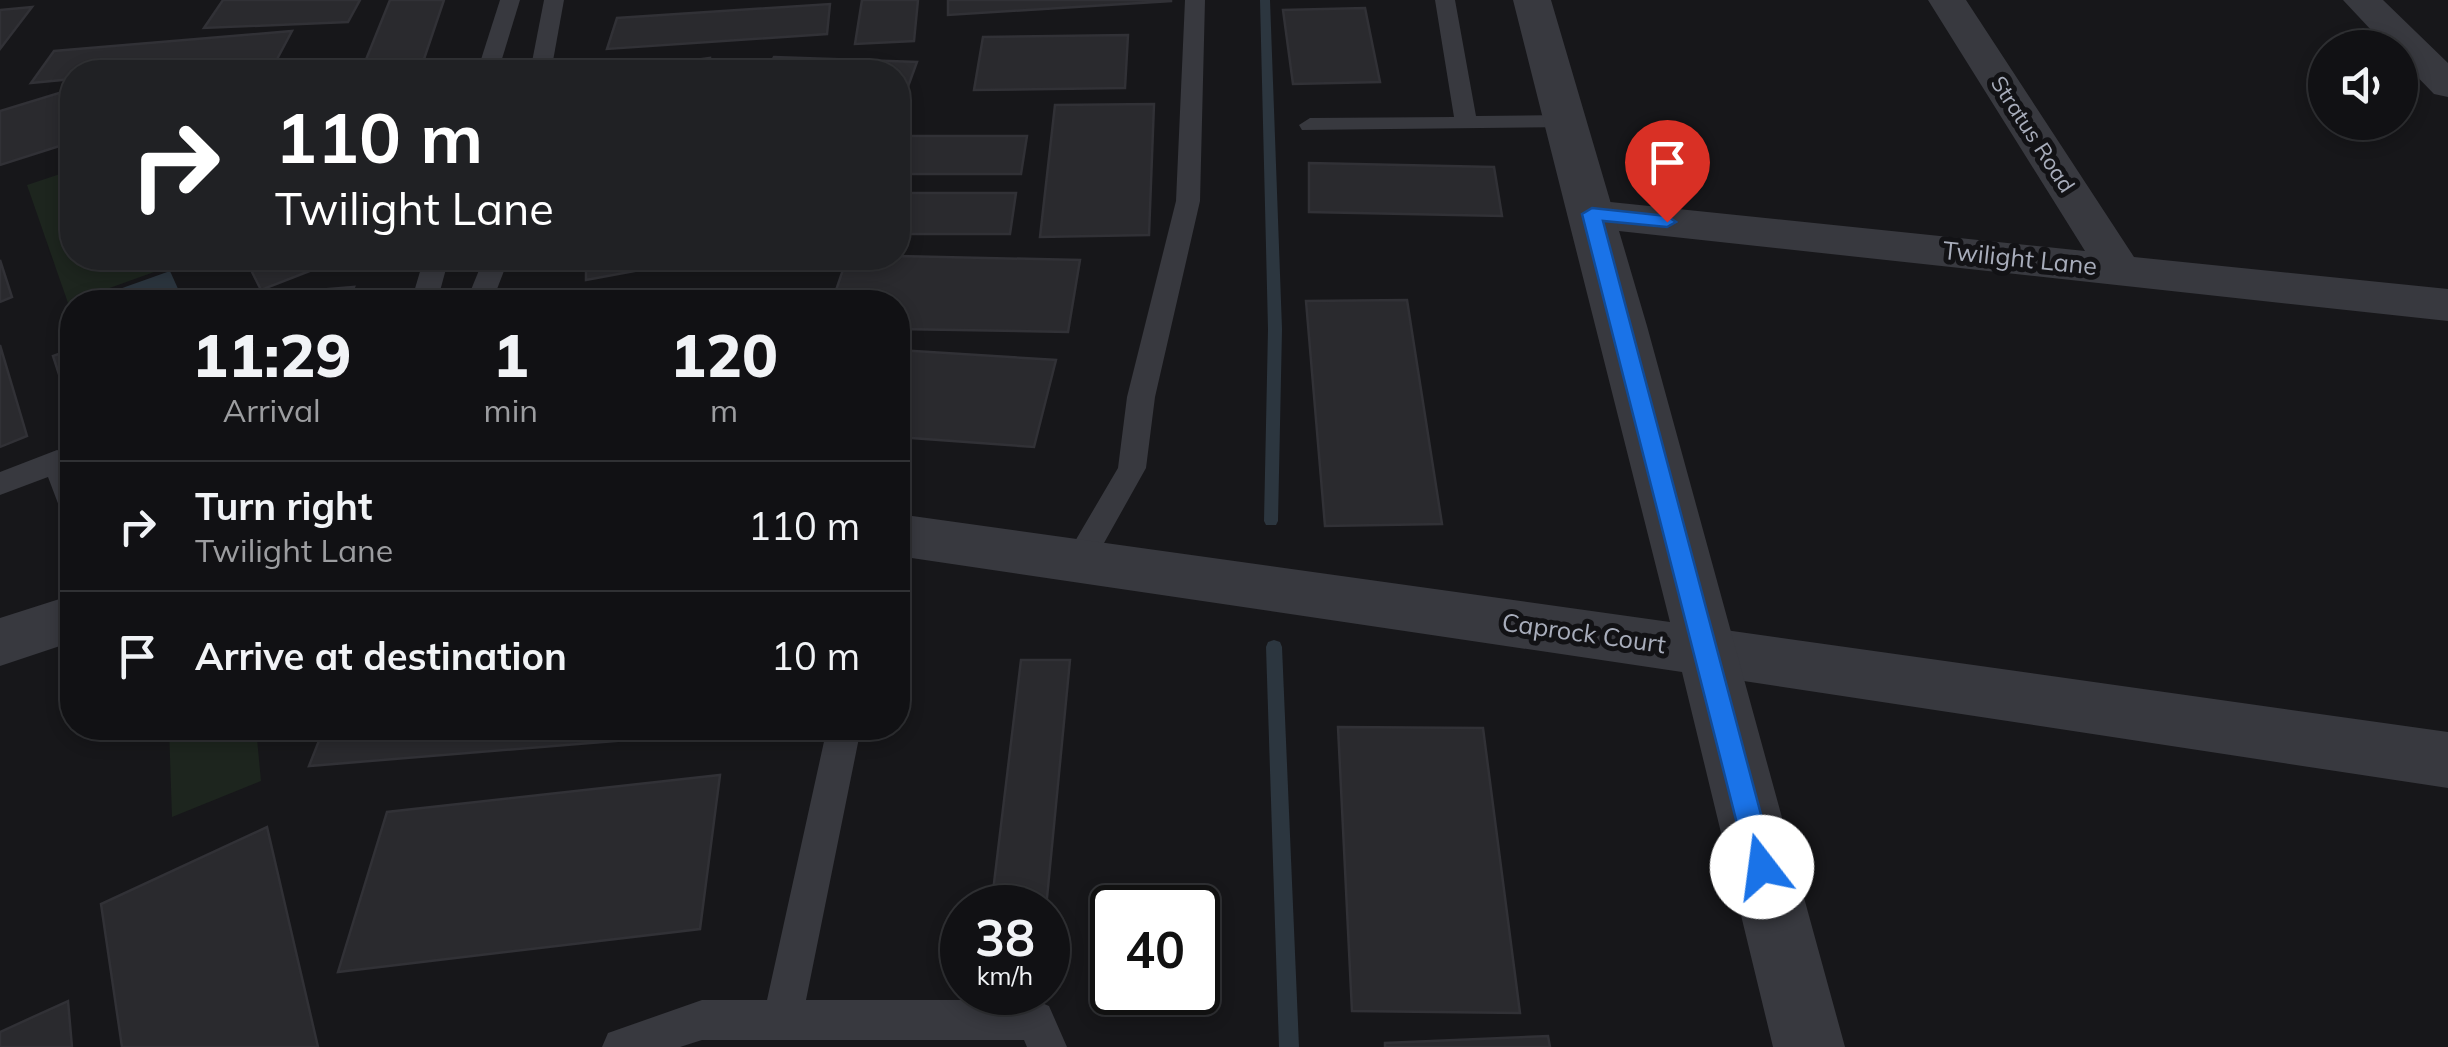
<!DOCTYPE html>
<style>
body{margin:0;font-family:Mulish,sans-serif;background:#1a1a1d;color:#f1f3f6;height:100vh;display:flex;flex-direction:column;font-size:38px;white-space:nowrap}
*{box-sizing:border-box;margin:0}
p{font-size:32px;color:#9c9da0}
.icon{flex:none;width:55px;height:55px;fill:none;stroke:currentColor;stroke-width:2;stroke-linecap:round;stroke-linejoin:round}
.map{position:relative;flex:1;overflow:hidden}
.sheet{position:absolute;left:60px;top:290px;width:850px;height:450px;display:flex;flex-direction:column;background:#111114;border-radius:40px;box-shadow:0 5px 15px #0003,0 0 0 2px #303134}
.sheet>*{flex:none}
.hud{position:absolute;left:60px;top:60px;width:850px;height:210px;border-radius:40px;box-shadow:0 5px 15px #0003,0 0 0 2px #303134;background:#202124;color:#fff;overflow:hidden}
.buttons{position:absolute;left:2308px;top:30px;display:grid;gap:20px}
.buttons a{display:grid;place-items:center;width:110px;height:110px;border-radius:50%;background:#111114;box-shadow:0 5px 15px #0003,0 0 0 2px #303134;font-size:50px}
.speed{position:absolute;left:940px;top:885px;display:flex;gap:20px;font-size:50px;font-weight:700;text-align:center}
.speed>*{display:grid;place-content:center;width:130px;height:130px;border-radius:50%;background:#111114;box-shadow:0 5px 15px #0003,0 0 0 2px #303134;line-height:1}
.speed small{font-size:25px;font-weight:400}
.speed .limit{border:5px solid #111;border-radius:15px;background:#fff;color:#111}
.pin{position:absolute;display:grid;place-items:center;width:85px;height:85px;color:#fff;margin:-102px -42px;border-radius:50% 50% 50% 0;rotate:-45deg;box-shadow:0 0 10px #0007}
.pin .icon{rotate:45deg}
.me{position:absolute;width:110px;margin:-55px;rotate:345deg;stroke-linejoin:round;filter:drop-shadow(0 0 8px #0008)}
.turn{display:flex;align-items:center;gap:35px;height:210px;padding:0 50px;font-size:45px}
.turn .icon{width:130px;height:130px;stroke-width:2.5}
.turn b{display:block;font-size:70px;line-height:85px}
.eta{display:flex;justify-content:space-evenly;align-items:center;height:170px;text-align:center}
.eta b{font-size:60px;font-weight:800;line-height:70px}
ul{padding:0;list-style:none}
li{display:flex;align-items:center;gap:30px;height:130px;padding:0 50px;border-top:2px solid #303134}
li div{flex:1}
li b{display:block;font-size:38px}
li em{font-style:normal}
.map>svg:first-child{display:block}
.green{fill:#1d251e}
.water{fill:#2c363f}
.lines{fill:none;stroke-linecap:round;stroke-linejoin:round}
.stream{fill:#2c363f;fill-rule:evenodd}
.building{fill:#2a2a2e;stroke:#313136;stroke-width:2.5}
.service{fill:#38393f;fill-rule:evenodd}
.minor{fill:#38393f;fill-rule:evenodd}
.tertiary{fill:#38393f;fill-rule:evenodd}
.route{fill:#1a73e8;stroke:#114b97;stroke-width:2.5}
.labels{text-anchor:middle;stroke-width:10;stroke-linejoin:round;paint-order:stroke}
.far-street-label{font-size:22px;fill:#a8adbb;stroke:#121215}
.street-label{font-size:25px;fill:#a8adbb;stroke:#121215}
</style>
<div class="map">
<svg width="2448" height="1047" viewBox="0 0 2448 1047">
<rect width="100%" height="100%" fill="#17171a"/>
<g class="green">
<polygon points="72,170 72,258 193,258 68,303 27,185"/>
<polygon points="169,728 256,728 261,781 172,817"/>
</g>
<polygon class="water" points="170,271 179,291 149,302 83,302"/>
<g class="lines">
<g class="stream">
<polygon points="1260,0 1270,0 1282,329 1278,521 1276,525 1266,525 1264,521 1268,329"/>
<polygon points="1274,640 1280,642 1282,647 1299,1047 1279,1047 1266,647 1268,642"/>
</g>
</g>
<g class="building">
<polygon points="223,0 360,0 348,22 204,28"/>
<polygon points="390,0 444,0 423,62 363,67"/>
<polygon points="862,0 918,0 914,41 855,44"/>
<polygon points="948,0 1171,0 1171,1 948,15"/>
<polygon points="830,4 827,34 607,49 617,18"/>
<polygon points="32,7 0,49 0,10"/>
<polygon points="1365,8 1380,82 1293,84 1283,10"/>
<polygon points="292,31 276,61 150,72 72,72 72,79 31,83 54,51"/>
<polygon points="1128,35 1125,88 974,90 983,37"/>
<polygon points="774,57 917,62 898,114 898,72 766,72"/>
<polygon points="710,58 710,72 606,72"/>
<polygon points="59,93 72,128 72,142 0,165 0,111"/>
<polygon points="1154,104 1149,235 1040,237 1055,105"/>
<polygon points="898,136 1027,136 1021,174 898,174"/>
<polygon points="1309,163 1494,167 1502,216 1309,212"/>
<polygon points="898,193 1016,193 1010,234 898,234"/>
<polygon points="898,256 1080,260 1068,332 898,329 898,302 832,302 847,258"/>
<polygon points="245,258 337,258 338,260 261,290"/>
<polygon points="586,258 689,258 689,261 586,280"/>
<polygon points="0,260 12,297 0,302"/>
<polygon points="354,287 348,302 278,302 282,293"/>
<polygon points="1407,300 1442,524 1325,526 1306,301"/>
<polygon points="0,345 27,436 0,447"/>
<polygon points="72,349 72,403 69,405 53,356"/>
<polygon points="898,350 1056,360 1034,447 898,437"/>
<polygon points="1021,660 1070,660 1046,908 991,908"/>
<polygon points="1338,727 1483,728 1520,1013 1352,1011"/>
<polygon points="324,728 726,728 725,732 309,766"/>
<polygon points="720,775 700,929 338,972 387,812"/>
<polygon points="267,827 318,1047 122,1047 101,904"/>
<polygon points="68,1001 72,1047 0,1047 0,1032"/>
<polygon points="1548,1036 1550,1047 1385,1047 1385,1043"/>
</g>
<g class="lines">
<g class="service">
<polygon points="500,0 520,0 498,72 477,72"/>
<polygon points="544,0 564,0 551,72 530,72"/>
<polygon points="1185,0 1205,0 1200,201 1155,397 1146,468 1090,568 1079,572 1068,568 1064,560 1118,468 1127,397 1176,201"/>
<polygon points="1435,0 1455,0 1476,116 1566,115 1577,122 1574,127 1302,130 1299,125 1310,118 1454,117"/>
<polygon points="424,258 449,258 437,302 411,302"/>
<polygon points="484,258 509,258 492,302 466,302"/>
<polygon points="57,450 67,453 72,464 72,517 62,514 48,477 0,495 0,472"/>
<polygon points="827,728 861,728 806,1000 1035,1000 1049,1006 1067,1047 1027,1047 1024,1040 702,1040 680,1047 602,1047 608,1033 702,1000 767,1000"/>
</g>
<g class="minor">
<polygon points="1928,0 1966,0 2134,257 2448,289 2448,321 1591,228 1575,224 1569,214 1575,204 1591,200 2085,251"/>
<polygon points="2343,0 2383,0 2448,63 2448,97 2434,94 2400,59 2400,48 2388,48"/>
<polygon points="1704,627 2448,732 2448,788 1704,675 1683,668 1674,651 1683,634"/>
</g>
<g class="tertiary">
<polygon points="1513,0 1551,0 1647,326 1845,1047 1773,1047 1682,672 898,556 898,514 1670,622"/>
<polygon points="72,595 72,642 0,666 0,618"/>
</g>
</g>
<polygon class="route" points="1592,208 1667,216 1676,222 1667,227 1603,221 1775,867 1771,876 1762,880 1752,876 1748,867 1582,214"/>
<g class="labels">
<g class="far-street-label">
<text transform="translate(2033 134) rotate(57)" y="8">Stratus Road</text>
</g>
<g class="street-label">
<text transform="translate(2020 258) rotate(6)" y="9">Twilight Lane</text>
<text transform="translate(1584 633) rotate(8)" y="9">Caprock Court</text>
</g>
</g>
</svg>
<div class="buttons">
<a><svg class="icon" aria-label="sound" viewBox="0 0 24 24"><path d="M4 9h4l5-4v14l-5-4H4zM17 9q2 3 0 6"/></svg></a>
</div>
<div class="speed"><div>38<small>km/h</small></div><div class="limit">40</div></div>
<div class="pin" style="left:1667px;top:222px;background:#d93025"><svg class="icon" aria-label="arrive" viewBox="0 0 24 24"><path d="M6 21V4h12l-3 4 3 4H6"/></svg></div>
<svg class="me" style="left:1762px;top:867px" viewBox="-20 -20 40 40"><circle r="19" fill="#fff"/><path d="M0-13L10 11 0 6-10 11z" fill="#1a73e8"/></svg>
<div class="hud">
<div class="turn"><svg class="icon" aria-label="right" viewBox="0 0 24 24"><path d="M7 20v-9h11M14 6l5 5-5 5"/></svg><div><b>110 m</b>Twilight Lane</div></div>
</div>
<section class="sheet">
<div class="eta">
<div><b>11:29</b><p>Arrival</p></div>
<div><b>1</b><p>min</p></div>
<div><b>120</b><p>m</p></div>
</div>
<ul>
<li><svg class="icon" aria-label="right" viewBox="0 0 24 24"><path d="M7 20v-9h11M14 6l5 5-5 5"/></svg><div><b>Turn right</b><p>Twilight Lane</p></div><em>110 m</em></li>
<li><svg class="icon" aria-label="arrive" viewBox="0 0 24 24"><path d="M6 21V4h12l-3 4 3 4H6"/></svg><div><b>Arrive at destination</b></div><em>10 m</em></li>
</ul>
</section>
</div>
